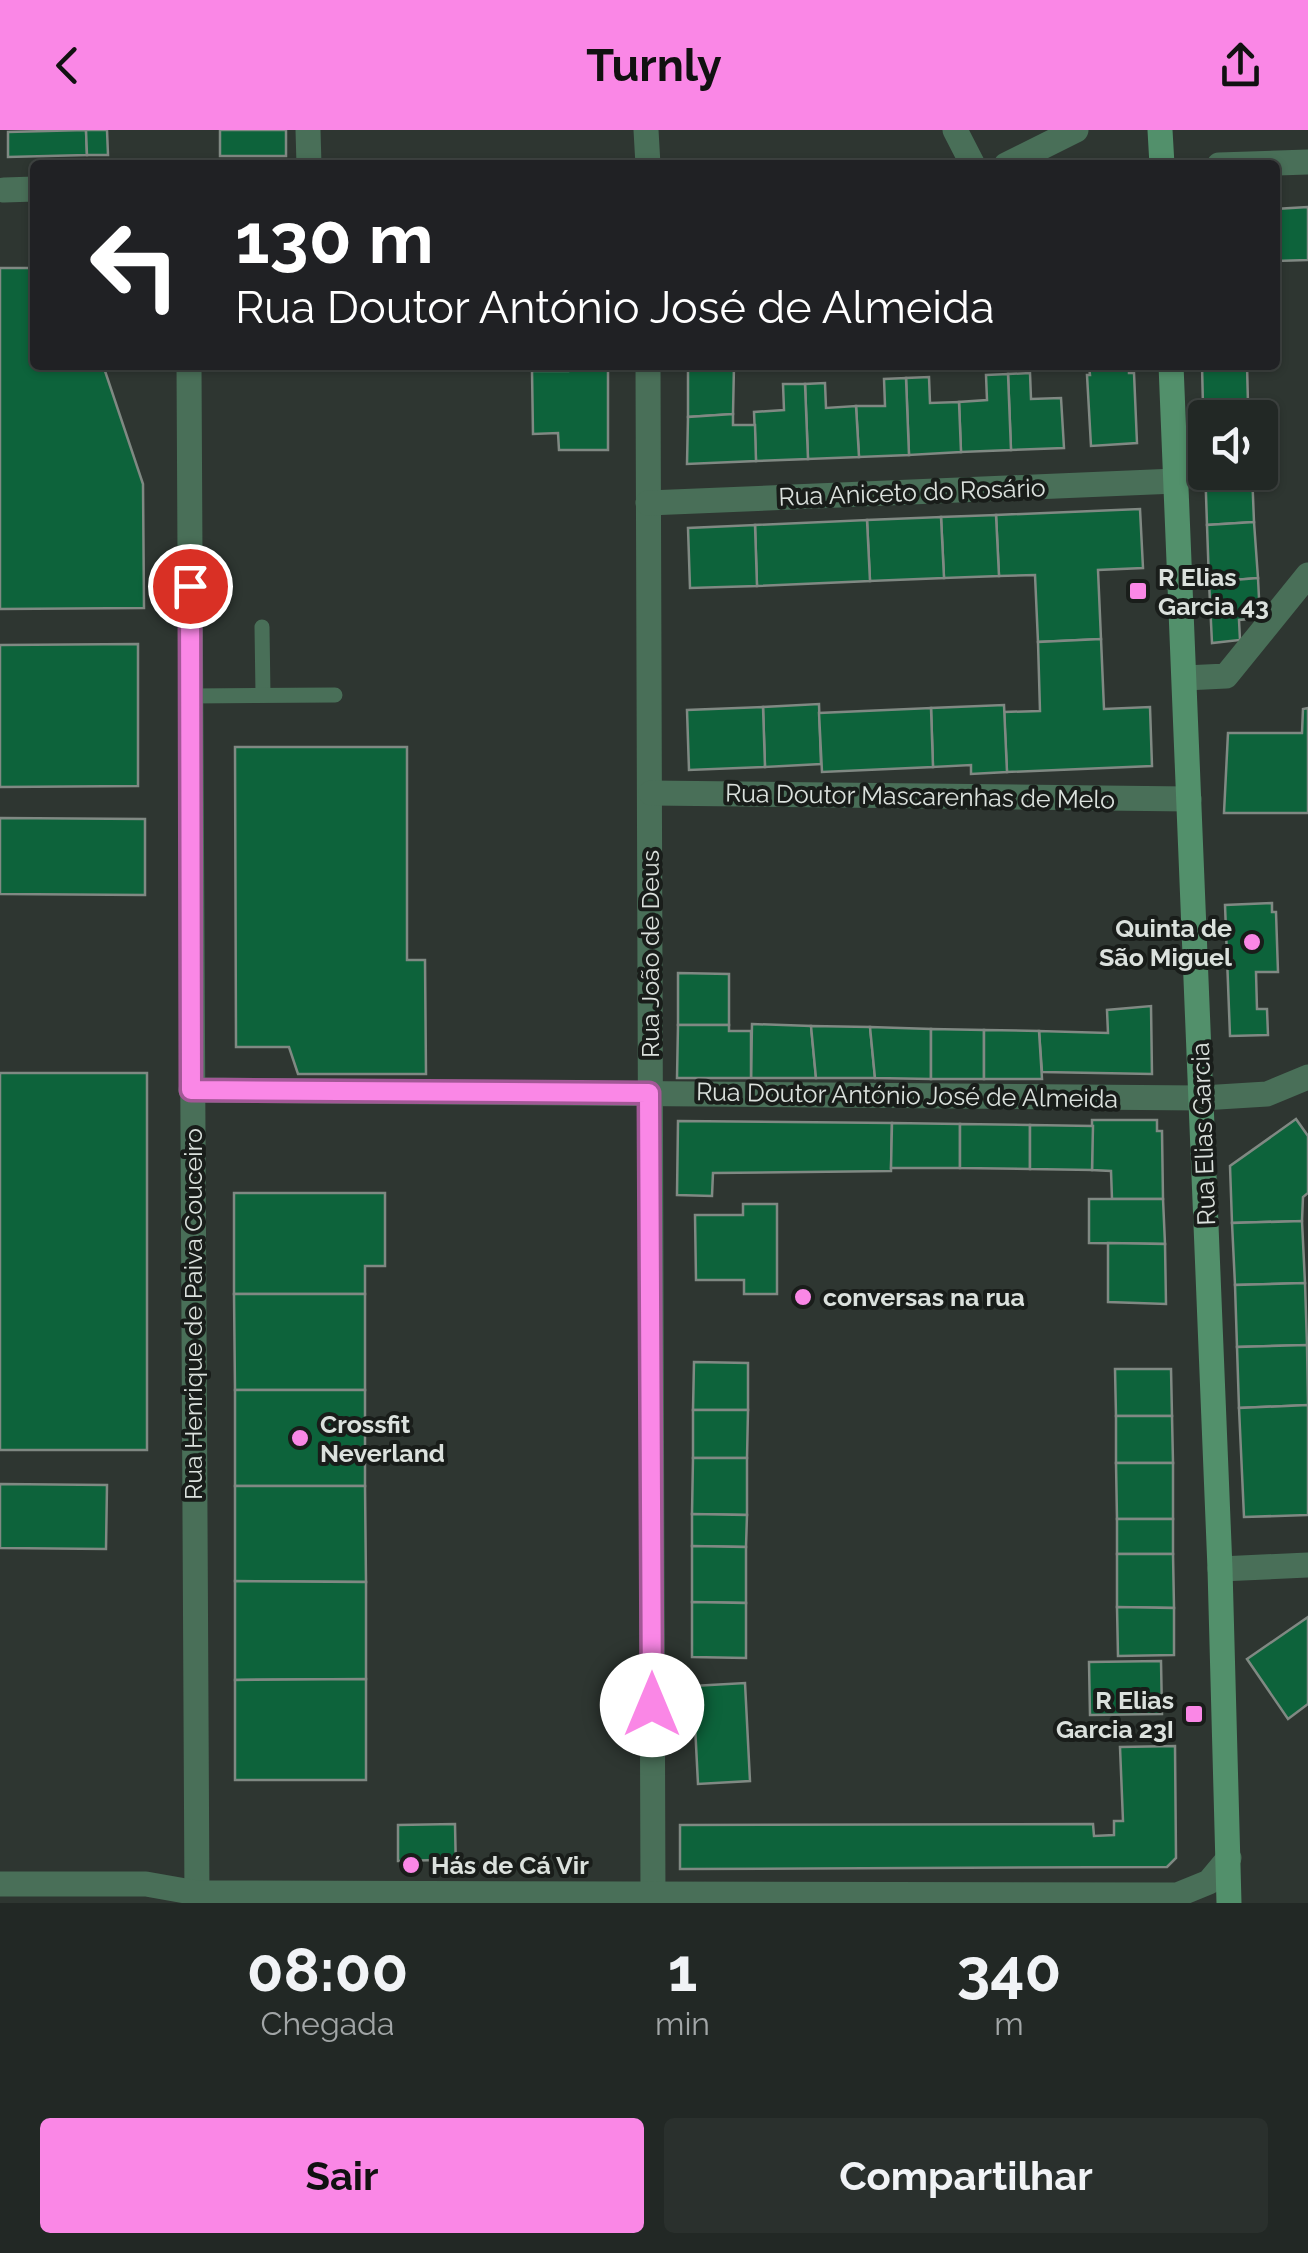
<!DOCTYPE html>
<html lang="pt">
<meta charset="utf-8">
<style>
body{margin:0;font-family:Raleway,sans-serif;background:#2a302d;color:#f1f3f6;height:100vh;display:flex;flex-direction:column;font-size:38px;white-space:nowrap}
*{box-sizing:border-box;margin:0}
p{font-size:32px;color:#a2a6a7}
.icon{flex:none;width:55px;height:55px;fill:none;stroke:currentColor;stroke-width:2;stroke-linecap:round;stroke-linejoin:round}
.map{position:relative;height:1773px;overflow:hidden}
.drawer{display:flex;flex-direction:column;background:#222825;flex:1}
.drawer>*{flex:none}
.banner{position:absolute;left:30px;top:30px;width:1250px;height:210px;border-radius:10px;box-shadow:0 2px 8px #0004,0 0 0 2px #3f4442;background:#202124;color:#fff;overflow:hidden}
.buttons{position:absolute;left:1188px;top:270px;display:grid;gap:20px}
.buttons a{display:grid;place-items:center;width:90px;height:90px;border-radius:10px;background:#222825;box-shadow:0 2px 8px #0004,0 0 0 2px #3f4442;font-size:50px}
.pin{position:absolute;display:grid;place-items:center;width:85px;height:85px;color:#fff;margin:-42px;border:5px solid #fff;border-radius:50%;box-shadow:0 2px 10px #0007}
.me{position:absolute;width:110px;margin:-55px;rotate:0deg;stroke-linejoin:round;filter:drop-shadow(0 0 8px #0008)}
.turn{display:flex;align-items:center;gap:35px;height:210px;padding:0 40px;font-size:45px}
.turn .icon{width:130px;height:130px;stroke-width:2.5}
.turn b{display:block;font-size:70px;line-height:85px}
.eta{display:flex;justify-content:space-evenly;align-items:center;height:170px;text-align:center}
.eta b{font-size:60px;font-weight:700;line-height:70px}
.button{display:flex;gap:20px;margin-top:auto;padding:20px 40px}
.button a{flex:1;height:115px;border-radius:10px;background:#fa87e6;color:#111;font-size:40px;font-weight:700;line-height:115px;text-align:center}
.button a+a{background:#2a302d;color:#f1f3f6}
header{display:flex;justify-content:space-between;align-items:center;height:130px;padding:0 40px;background:#fa87e6;color:#111;font-size:45px;font-weight:700}
.map>svg:first-child{display:block}
.building{fill:#0d633b;stroke:#808983;stroke-width:2.5}
.lines{fill:none;stroke-linecap:round;stroke-linejoin:round}
.lane{stroke:#496f58;stroke-width:15}
.street{stroke:#496f58;stroke-width:25}
.secondary{stroke:#52906b;stroke-width:25}
.route-casing{stroke:#a25896;stroke-width:25}
.route{stroke:#fa87e6;stroke-width:18}
.poi-dot{fill:#fa87e6;stroke:#191d1a;stroke-width:4}
.labels{text-anchor:middle;stroke-width:8;stroke-linejoin:round;paint-order:stroke}
.street-label{font-size:25px;fill:#dbe1dd;stroke:#191d1a}
.poi-label{font-size:25px;font-weight:bold;fill:#dbe1dd;stroke:#191d1a;text-anchor:start}
</style>
<header><svg class="icon" aria-label="back" viewBox="0 0 24 24"><path d="M15 5l-7 7 7 7"/></svg>Turnly<svg class="icon" aria-label="share" viewBox="0 0 24 24"><path d="M12 15V3M7 8l5-5 5 5M5 13v7h14v-7"/></svg></header>
<div class="map">
<svg width="1308" height="1773" viewBox="0 0 1308 1773">
<rect width="100%" height="100%" fill="#2e3631"/>
<g class="building">
<polygon points="86,0 87,25 8,27 8,2"/>
<polygon points="86,0 107,0 108,25 87,25"/>
<rect x="220" y="0" width="66" height="26"/>
<polygon points="1308,77 1308,130 1275,131 1275,79"/>
<polygon points="0,138 35,138 35,235 103,235 143,354 144,478 0,479"/>
<polygon points="568,235 608,235 608,320 559,320 558,303 533,304 532,241 568,241"/>
<polygon points="688,235 734,235 733,284 688,287"/>
<polygon points="1129,235 1129,243 1134,243 1137,313 1091,316 1087,245 1090,245 1089,236"/>
<polygon points="1202,235 1247,235 1248,274 1203,277"/>
<polygon points="1030,243 1031,269 1061,268 1064,318 1011,320 1008,244"/>
<polygon points="1008,244 1011,320 961,322 959,272 987,270 986,245"/>
<polygon points="929,247 930,273 959,272 961,322 909,325 906,248"/>
<polygon points="906,248 909,325 859,327 856,276 885,276 884,249"/>
<polygon points="825,253 826,278 856,276 859,327 808,329 805,254"/>
<polygon points="783,254 805,254 808,329 756,331 754,282 784,280"/>
<polygon points="1248,274 1249,288 1205,288 1205,335 1203,277"/>
<polygon points="733,284 733,295 755,295 756,331 687,334 688,287"/>
<polygon points="1205,335 1205,342 1252,342 1254,392 1207,395"/>
<polygon points="1140,379 1143,438 1098,440 1101,509 1038,512 1035,445 999,446 996,385"/>
<polygon points="996,385 999,446 944,448 941,387"/>
<polygon points="941,387 944,448 870,451 867,390"/>
<polygon points="867,390 870,451 757,456 755,395"/>
<polygon points="1254,392 1258,448 1209,452 1207,395"/>
<polygon points="755,395 757,456 690,458 688,398"/>
<polygon points="1258,448 1260,488 1239,490 1240,510 1212,513 1209,452"/>
<polygon points="1101,509 1104,579 1150,577 1152,636 1007,642 1004,582 1040,581 1038,512"/>
<polygon points="138,514 138,656 0,657 0,515"/>
<polygon points="819,574 821,634 765,637 763,577"/>
<polygon points="1004,575 1007,642 971,644 971,635 933,637 931,578"/>
<polygon points="763,577 765,637 689,640 687,580"/>
<polygon points="931,578 933,637 822,642 819,583"/>
<polygon points="1308,578 1308,683 1224,683 1228,603 1302,603 1303,579"/>
<polygon points="235,617 407,617 407,830 425,830 426,944 298,944 289,917 236,917"/>
<polygon points="0,688 145,689 145,765 0,764"/>
<polygon points="1272,773 1272,782 1276,782 1278,842 1256,842 1257,879 1267,879 1268,905 1230,906 1225,775"/>
<polygon points="678,843 729,844 729,895 678,895"/>
<polygon points="1151,876 1152,944 1042,942 1039,901 1108,903 1107,880"/>
<polygon points="752,894 811,896 816,948 751,948"/>
<polygon points="678,895 729,895 729,901 751,901 751,948 677,948"/>
<polygon points="811,896 870,897 875,948 816,948"/>
<polygon points="870,897 931,899 931,949 875,948"/>
<polygon points="931,899 984,900 984,949 931,949"/>
<polygon points="984,900 1039,901 1042,949 984,949"/>
<rect x="0" y="943" width="147" height="377"/>
<polygon points="1296,989 1308,1006 1308,1063 1303,1067 1302,1091 1232,1093 1230,1036"/>
<polygon points="1092,990 1157,990 1157,1001 1162,1001 1163,1069 1112,1069 1111,1041 1092,1040"/>
<polygon points="678,991 892,993 891,1041 713,1043 712,1066 677,1065"/>
<polygon points="892,993 960,994 960,1038 891,1038"/>
<polygon points="960,994 1030,995 1030,1039 960,1038"/>
<polygon points="1030,995 1093,996 1092,1040 1030,1039"/>
<polygon points="234,1063 385,1063 385,1136 365,1136 365,1164 234,1164"/>
<polygon points="1089,1069 1163,1069 1165,1114 1089,1113"/>
<polygon points="743,1074 777,1074 777,1164 744,1164 744,1150 696,1150 695,1085 743,1085"/>
<polygon points="1302,1091 1305,1153 1235,1155 1232,1093"/>
<polygon points="1108,1113 1165,1114 1166,1174 1108,1172"/>
<polygon points="1305,1153 1307,1215 1237,1217 1235,1155"/>
<polygon points="234,1164 365,1164 365,1260 235,1260"/>
<polygon points="1307,1215 1308,1275 1239,1278 1237,1217"/>
<polygon points="694,1232 748,1233 748,1280 693,1280"/>
<polygon points="1115,1239 1171,1239 1172,1286 1116,1286"/>
<rect x="235" y="1260" width="130" height="96"/>
<polygon points="1308,1275 1308,1385 1244,1387 1239,1278"/>
<polygon points="693,1280 748,1280 747,1328 693,1328"/>
<polygon points="1116,1286 1172,1286 1173,1333 1116,1333"/>
<polygon points="693,1328 747,1328 747,1385 692,1384"/>
<polygon points="1116,1333 1173,1333 1173,1389 1117,1389"/>
<polygon points="0,1354 107,1355 106,1419 0,1418"/>
<polygon points="235,1356 365,1356 366,1452 235,1451"/>
<polygon points="692,1384 747,1385 746,1417 692,1416"/>
<rect x="1117" y="1389" width="56" height="35"/>
<polygon points="692,1416 746,1417 746,1473 692,1472"/>
<polygon points="1117,1424 1173,1424 1174,1478 1117,1477"/>
<polygon points="235,1451 366,1452 366,1549 235,1550"/>
<polygon points="692,1472 746,1473 746,1528 692,1527"/>
<polygon points="1117,1477 1174,1478 1174,1525 1118,1526"/>
<polygon points="1308,1487 1308,1574 1288,1589 1247,1529"/>
<polygon points="1161,1531 1162,1584 1090,1585 1089,1532"/>
<polygon points="366,1549 366,1650 235,1650 235,1550"/>
<polygon points="745,1553 750,1651 698,1654 693,1556"/>
<polygon points="1175,1616 1176,1728 1167,1737 680,1739 680,1695 1093,1694 1094,1706 1114,1705 1114,1691 1123,1691 1120,1617"/>
<polygon points="455,1694 456,1743 437,1743 437,1730 398,1731 398,1695"/>
</g>
<g class="lines">
<g class="lane">
<polyline points="262,497 263,565"/>
<polyline points="190,566 335,565"/>
</g>
<g class="street">
<polyline points="308,0 309,35"/>
<polyline points="646,0 648,35"/>
<polyline points="955,0 973,35"/>
<polyline points="1006,35 1076,0"/>
<polyline points="1219,35 1308,32"/>
<polyline points="4,60 35,59"/>
<polyline points="189,235 197,1773"/>
<polyline points="648,235 653,1773"/>
<polyline points="648,373 1176,351"/>
<polyline points="1185,548 1226,546 1308,445"/>
<polyline points="651,663 1189,669"/>
<polyline points="191,960 1202,968 1267,964 1308,947"/>
<polyline points="1220,1439 1308,1435"/>
<polyline points="0,1754 146,1754 197,1763 1177,1765 1209,1752 1229,1728"/>
</g>
<g class="secondary">
<polyline points="1160,0 1162,35"/>
<polyline points="1171,235 1220,1439 1229,1773"/>
</g>
</g>
<g class="lines">
<defs>
<polyline id="route" points="190,456 191,960 649,963 652,1575"/>
</defs>
<use href="#route" class="route-casing"/>
<use href="#route" class="route"/>
</g>
<g class="poi-dot">
<rect x="1128" y="451" width="20" height="20" rx="5"/>
<circle cx="1252" cy="812" r="10"/>
<circle cx="803" cy="1167" r="10"/>
<circle cx="300" cy="1308" r="10"/>
<rect x="1184" y="1574" width="20" height="20" rx="5"/>
<circle cx="411" cy="1735" r="10"/>
</g>
<g class="labels">
<g class="street-label">
<text transform="translate(912 362) rotate(-2)" y="9">Rua Aniceto do Rosário</text>
<text transform="translate(920 666) rotate(1)" y="9">Rua Doutor Mascarenhas de Melo</text>
<text transform="translate(650 824) rotate(-90)" y="9">Rua João de Deus</text>
<text transform="translate(907 965) rotate(1)" y="9">Rua Doutor António José de Almeida</text>
<text transform="translate(1203 1004) rotate(-92)" y="9">Rua Elias Garcia</text>
<text transform="translate(193 1184) rotate(-90)" y="9">Rua Henrique de Paiva Couceiro</text>
</g>
<g class="poi-label">
<text x="1158" y="456">R Elias<tspan x="1158" dy="29">Garcia 43</tspan></text>
<text x="1232" y="807" text-anchor="end">Quinta de<tspan x="1232" dy="29">São Miguel</tspan></text>
<text x="823" y="1176">conversas na rua</text>
<text x="320" y="1303">Crossfit<tspan x="320" dy="29">Neverland</tspan></text>
<text x="1174" y="1579" text-anchor="end">R Elias<tspan x="1174" dy="29">Garcia 23I</tspan></text>
<text x="431" y="1744">Hás de Cá Vir</text>
</g>
</g>
</svg>
<div class="buttons">
<a><svg class="icon" aria-label="sound" viewBox="0 0 24 24"><path d="M4 9h4l5-4v14l-5-4H4zM17 9q2 3 0 6"/></svg></a>
</div>
<div class="pin" style="left:190px;top:456px;background:#d93025"><svg class="icon" aria-label="arrive" viewBox="0 0 24 24"><path d="M6 21V4h12l-3 4 3 4H6"/></svg></div>
<svg class="me" style="left:652px;top:1575px" viewBox="-20 -20 40 40"><circle r="19" fill="#fff"/><path d="M0-13L10 11 0 6-10 11z" fill="#fa87e6"/></svg>
<div class="banner">
<div class="turn"><svg class="icon" aria-label="left" viewBox="0 0 24 24"><path d="M17 20v-9H6M10 6l-5 5 5 5"/></svg><div><b>130 m</b>Rua Doutor António José de Almeida</div></div>
</div>
</div>
<section class="drawer">
<div class="eta">
<div><b>08:00</b><p>Chegada</p></div>
<div><b>1</b><p>min</p></div>
<div><b>340</b><p>m</p></div>
</div>
<div class="button"><a>Sair</a><a>Compartilhar</a></div>
</section>
